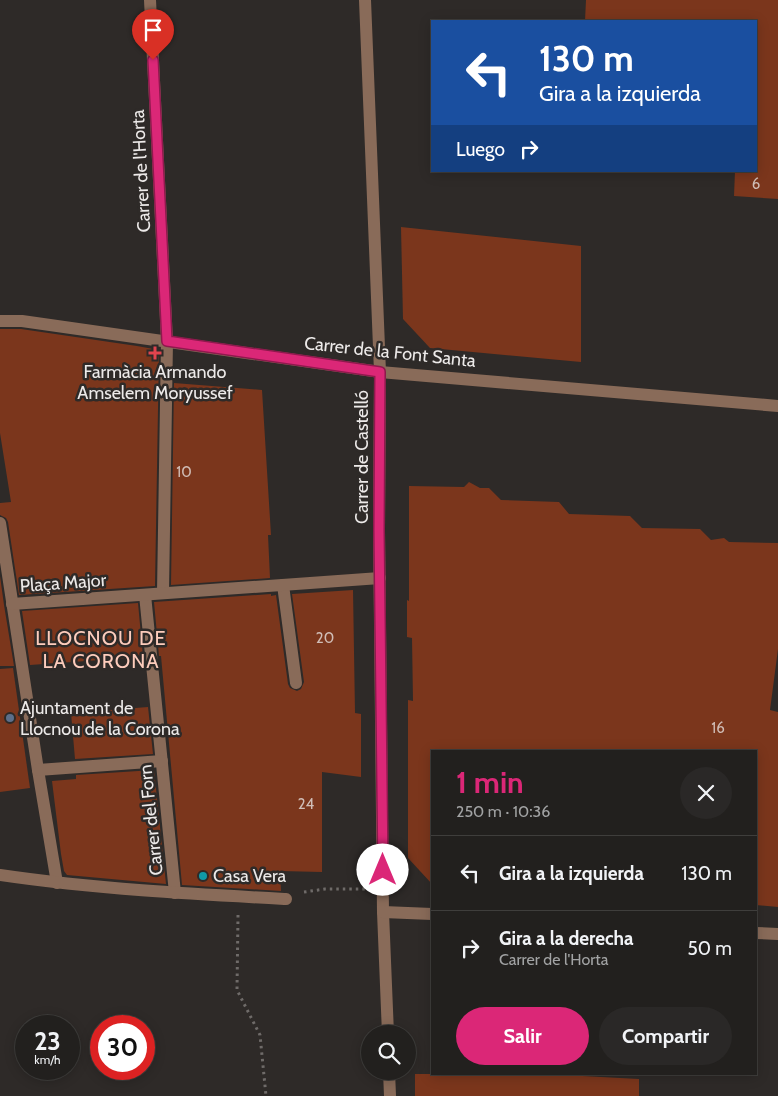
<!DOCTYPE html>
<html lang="es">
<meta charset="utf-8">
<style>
body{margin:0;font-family:Cabin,sans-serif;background:#2a2827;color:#f1f3f6;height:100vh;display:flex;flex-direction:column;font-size:19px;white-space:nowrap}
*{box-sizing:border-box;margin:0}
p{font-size:16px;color:#a2a3a4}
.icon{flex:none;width:28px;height:28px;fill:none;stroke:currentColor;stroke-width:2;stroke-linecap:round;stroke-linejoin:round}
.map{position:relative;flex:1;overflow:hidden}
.sheet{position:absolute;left:431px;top:750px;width:326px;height:325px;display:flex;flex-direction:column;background:#22201e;border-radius:0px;box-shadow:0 2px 12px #0003,0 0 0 1px #3f3e3c}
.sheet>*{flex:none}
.guide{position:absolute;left:431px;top:20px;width:326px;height:152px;border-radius:0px;box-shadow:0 2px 12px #0003,0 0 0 1px #3f3e3c;background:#1a4fa0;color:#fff;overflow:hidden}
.buttons{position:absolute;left:361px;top:1025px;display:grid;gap:10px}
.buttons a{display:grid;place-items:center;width:55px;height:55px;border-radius:50%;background:#22201e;box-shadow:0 2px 12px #0003,0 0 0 1px #3f3e3c;font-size:25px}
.speed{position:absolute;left:15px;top:1015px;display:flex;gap:10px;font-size:25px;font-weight:700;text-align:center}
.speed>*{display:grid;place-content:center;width:65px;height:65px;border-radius:50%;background:#22201e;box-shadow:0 2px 12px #0003,0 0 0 1px #3f3e3c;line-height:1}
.speed small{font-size:12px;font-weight:400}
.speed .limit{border:8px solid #d22;background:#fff;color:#111}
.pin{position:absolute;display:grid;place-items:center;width:42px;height:42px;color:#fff;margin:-51px -21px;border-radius:50% 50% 50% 0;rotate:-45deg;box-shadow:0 0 5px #0007}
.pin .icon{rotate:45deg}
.me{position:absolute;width:55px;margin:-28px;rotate:0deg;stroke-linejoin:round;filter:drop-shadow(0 0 4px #0008)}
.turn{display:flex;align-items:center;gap:18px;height:105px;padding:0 25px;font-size:22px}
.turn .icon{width:65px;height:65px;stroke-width:2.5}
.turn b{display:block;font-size:35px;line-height:42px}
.then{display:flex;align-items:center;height:48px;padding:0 25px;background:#0003;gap:10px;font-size:19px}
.round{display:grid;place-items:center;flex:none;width:52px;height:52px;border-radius:26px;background:#2a2827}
.overview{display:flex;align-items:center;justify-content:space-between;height:85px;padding:0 25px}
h1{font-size:30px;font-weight:700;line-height:38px;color:#db2777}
.button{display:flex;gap:10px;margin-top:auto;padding:10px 25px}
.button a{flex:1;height:58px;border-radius:30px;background:#db2777;color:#fff;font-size:20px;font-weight:700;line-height:58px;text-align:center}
.button a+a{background:#2a2827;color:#f1f3f6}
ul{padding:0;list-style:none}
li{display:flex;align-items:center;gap:15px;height:75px;padding:0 25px;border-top:1px solid #3f3e3c}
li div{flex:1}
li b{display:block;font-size:19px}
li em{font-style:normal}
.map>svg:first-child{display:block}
.building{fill:#7b361c}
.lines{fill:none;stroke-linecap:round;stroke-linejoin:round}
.path{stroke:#6f6b69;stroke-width:3;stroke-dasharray:2.5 4;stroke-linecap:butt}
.minor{stroke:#896b59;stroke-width:12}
.route-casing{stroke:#8e194d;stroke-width:12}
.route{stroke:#db2777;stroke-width:9}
.health-dot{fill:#e0444e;stroke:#2e2a28;stroke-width:2}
.service-dot{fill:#5c6f8a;stroke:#2e2a28;stroke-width:2}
.culture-dot{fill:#0f9aa8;stroke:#2e2a28;stroke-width:2}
.labels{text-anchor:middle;stroke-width:5;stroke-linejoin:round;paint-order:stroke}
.number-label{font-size:15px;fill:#d0bdb6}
.street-label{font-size:18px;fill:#edeae9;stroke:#2e2a28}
.poi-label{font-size:18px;fill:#edeae9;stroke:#2e2a28;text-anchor:start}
.quarter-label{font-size:20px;letter-spacing:1px;fill:#fdccbc;stroke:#2e2a28}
</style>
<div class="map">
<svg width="778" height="1096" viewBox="0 0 778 1096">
<rect width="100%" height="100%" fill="#2e2a28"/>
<g class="building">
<polygon points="586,0 778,0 778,199 734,196 735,171 756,171 756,21 585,21"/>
<polygon points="401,227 581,246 581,362 430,348 403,319"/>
<polygon points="0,329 21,329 137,346 159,350 155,586 19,595 8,522 6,518 0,515 0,503 11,502 0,433"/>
<polygon points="174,383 262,390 271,535 268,535 270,578 171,585"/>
<polygon points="469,482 480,488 489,488 501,500 559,502 569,514 630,516 642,528 700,529 711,540 724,538 729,542 778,543 778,649 770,710 778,712 778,907 756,905 756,751 432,751 432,884 408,858 408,700 413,701 412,638 407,637 407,600 409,601 409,486 464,487"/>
<polygon points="0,576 4,605 14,666 0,666"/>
<polygon points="353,590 355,713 361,714 361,777 322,772 322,872 280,871 281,891 182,885 161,656 159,656 154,602 271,594 271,596 276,595 288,684 290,688 297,691 301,689 304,682 292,594"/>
<polygon points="138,603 143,657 30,665 22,611"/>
<polygon points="13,668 30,788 0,792 0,669"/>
<polygon points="148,707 153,754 75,759 71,713"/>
<polygon points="154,770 166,884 67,875 64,871 61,854 52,781 76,779 76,775"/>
<polygon points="415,1074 545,1074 639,1079 639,1096 415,1096"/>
</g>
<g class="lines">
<g class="path">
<polyline points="304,892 325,889 365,889"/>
<polyline points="238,915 237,990 260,1035 266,1096"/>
</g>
<g class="minor">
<polyline points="150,0 167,341 163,593"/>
<polyline points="365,0 380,372 379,530 383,912 388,1034"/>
<polyline points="0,321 22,321 380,372 778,406"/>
<polyline points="0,523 38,770 57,883"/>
<polyline points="283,585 296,683"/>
<polyline points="145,595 175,893"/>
<polyline points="12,604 380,578"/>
<polyline points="38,770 162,761"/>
<path d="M0,875C95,889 191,894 286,899"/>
<polyline points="383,912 432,914"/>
<polyline points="756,933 778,934"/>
<polyline points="389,1071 390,1096"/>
</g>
</g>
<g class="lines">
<defs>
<polyline id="route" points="153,60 167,341 380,372 379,530 383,870"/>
</defs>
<use href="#route" class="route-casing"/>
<use href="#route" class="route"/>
</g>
<path class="health-dot" d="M152.5 345.5h5v5h5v5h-5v5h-5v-5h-5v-5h5z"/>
<circle class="service-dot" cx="10" cy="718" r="5"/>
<circle class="culture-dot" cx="203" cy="876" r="5"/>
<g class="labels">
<g class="number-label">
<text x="756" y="189">6</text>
<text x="184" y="477">10</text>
<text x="325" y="643">20</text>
<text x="718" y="733">16</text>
<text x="306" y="809">24</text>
</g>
<g class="street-label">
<text transform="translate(141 171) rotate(-93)" y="6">Carrer de l'Horta</text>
<text transform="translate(390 352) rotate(6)" y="6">Carrer de la Font Santa</text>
<text transform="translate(362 457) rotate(-90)" y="6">Carrer de Castelló</text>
<text transform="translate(63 583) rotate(-4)" y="6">Plaça Major</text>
<text transform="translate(151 820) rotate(-96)" y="6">Carrer del Forn</text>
</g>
<g class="poi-label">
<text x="155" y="378" text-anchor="middle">Farmàcia Armando<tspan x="155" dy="21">Amselem Moryussef</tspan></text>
<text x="20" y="714">Ajuntament de<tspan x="20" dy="21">Llocnou de la Corona</tspan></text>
<text x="213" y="882">Casa Vera</text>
</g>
<g class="quarter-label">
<text x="101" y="645">LLOCNOU DE<tspan x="101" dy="23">LA CORONA</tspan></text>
</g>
</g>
</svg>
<div class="buttons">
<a><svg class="icon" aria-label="search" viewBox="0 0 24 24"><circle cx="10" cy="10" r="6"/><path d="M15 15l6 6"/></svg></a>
</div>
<div class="speed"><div>23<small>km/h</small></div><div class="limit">30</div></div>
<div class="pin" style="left:153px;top:60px;background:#d93025"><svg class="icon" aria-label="arrive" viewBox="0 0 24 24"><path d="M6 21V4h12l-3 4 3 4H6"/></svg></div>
<svg class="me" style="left:383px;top:870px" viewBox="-20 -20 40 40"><circle r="19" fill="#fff"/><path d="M0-13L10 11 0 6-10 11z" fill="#db2777"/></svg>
<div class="guide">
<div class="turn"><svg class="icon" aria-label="left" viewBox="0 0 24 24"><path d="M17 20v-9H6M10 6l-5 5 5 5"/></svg><div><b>130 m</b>Gira a la izquierda</div></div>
<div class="then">Luego<svg class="icon" aria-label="right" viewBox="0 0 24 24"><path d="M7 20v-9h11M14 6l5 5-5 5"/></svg></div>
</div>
<section class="sheet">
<div class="overview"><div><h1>1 min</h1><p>250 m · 10:36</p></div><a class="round"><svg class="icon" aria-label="close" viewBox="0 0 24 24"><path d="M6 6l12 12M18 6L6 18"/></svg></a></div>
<ul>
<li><svg class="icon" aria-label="left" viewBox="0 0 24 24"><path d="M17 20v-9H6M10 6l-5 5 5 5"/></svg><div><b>Gira a la izquierda</b></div><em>130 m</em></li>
<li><svg class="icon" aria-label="right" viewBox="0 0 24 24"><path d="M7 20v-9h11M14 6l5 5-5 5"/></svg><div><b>Gira a la derecha</b><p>Carrer de l'Horta</p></div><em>50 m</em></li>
</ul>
<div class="button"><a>Salir</a><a>Compartir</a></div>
</section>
</div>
